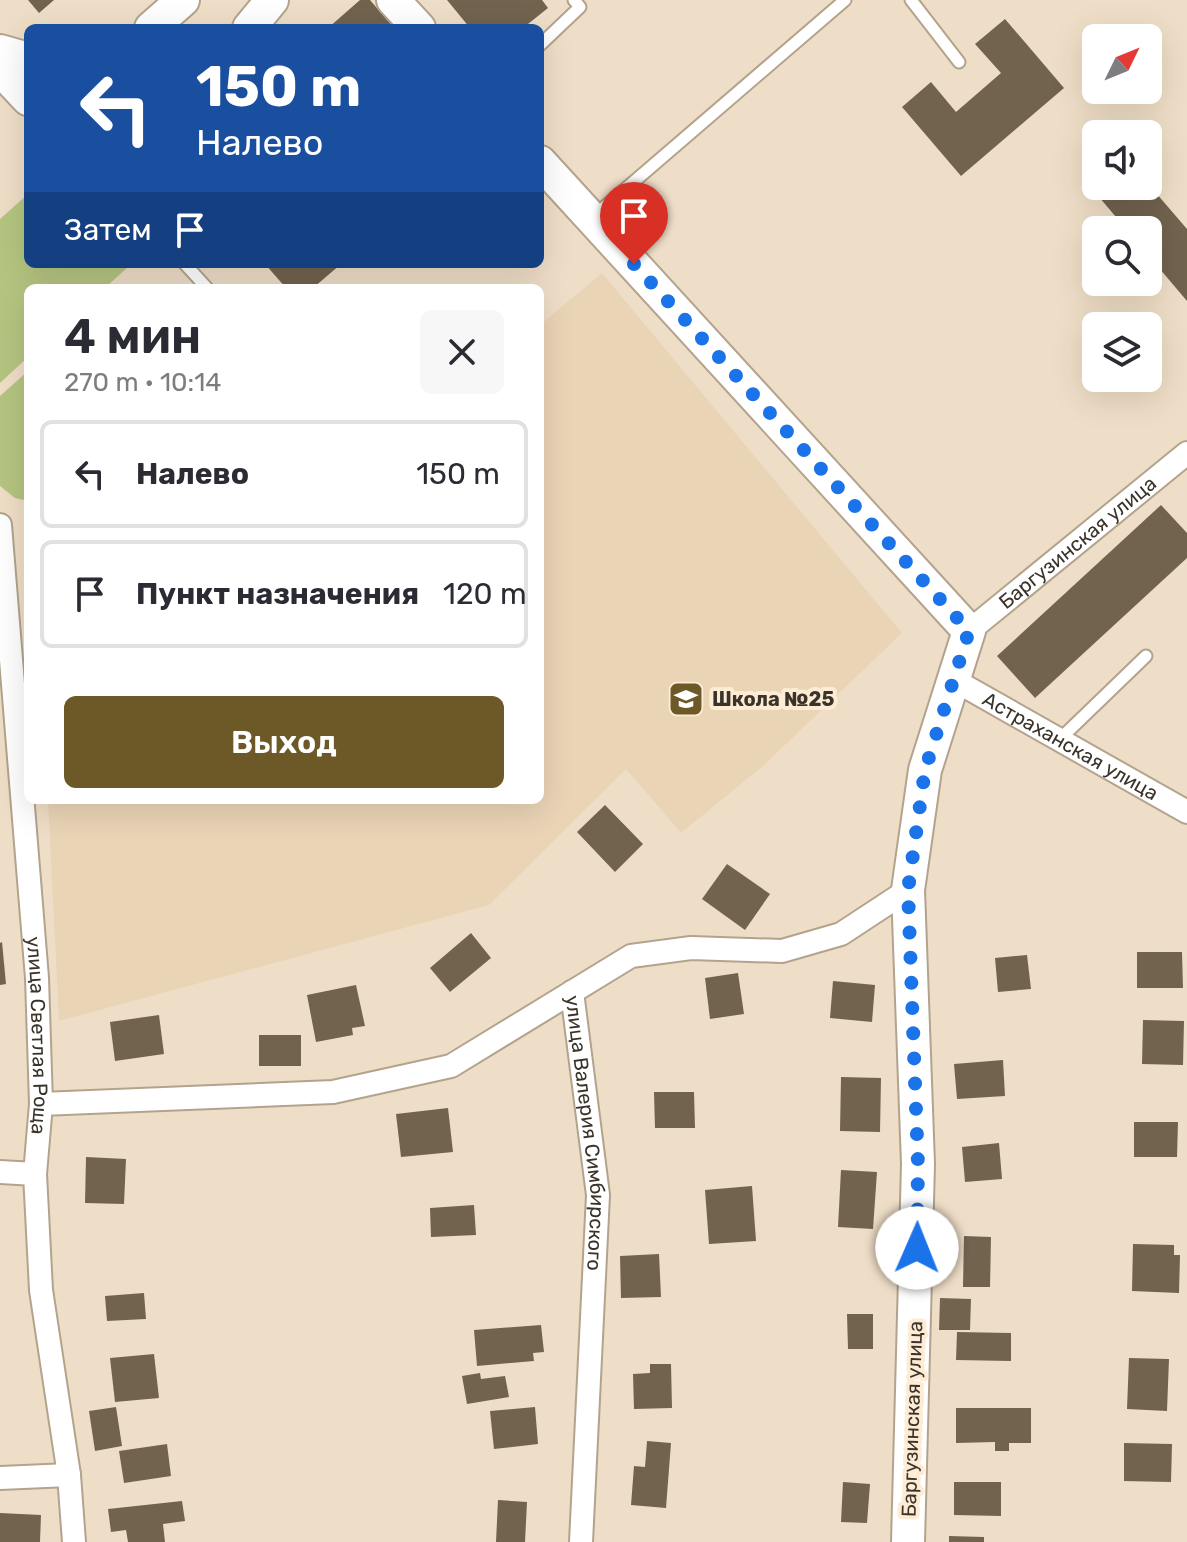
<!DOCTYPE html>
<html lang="ru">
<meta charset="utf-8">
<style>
body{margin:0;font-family:Rubik,sans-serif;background:#f7f7f7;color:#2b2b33;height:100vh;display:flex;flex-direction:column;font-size:30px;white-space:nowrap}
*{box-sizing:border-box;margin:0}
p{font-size:26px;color:#7c7c81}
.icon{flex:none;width:44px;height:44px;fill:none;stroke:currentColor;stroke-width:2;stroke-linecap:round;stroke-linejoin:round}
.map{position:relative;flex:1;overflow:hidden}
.side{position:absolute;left:24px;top:284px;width:520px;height:520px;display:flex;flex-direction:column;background:#fff;border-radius:12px;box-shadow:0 8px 32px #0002}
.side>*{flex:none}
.hud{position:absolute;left:24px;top:24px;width:520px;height:244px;border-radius:12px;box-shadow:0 8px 32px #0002;background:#1a4fa0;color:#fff;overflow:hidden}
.needle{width:52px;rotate:47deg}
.controls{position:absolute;left:1082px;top:24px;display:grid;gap:16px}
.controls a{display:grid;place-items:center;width:80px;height:80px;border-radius:12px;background:#fff;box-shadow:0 8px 32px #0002;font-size:40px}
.pin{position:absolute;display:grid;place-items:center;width:68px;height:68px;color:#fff;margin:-82px -34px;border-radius:50% 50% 50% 0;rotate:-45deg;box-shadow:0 0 8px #0007}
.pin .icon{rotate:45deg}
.me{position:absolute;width:88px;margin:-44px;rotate:1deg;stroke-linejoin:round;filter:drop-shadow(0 0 6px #0008)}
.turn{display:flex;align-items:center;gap:28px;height:168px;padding:0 40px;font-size:36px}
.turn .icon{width:104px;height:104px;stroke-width:2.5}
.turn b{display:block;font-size:56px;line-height:68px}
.then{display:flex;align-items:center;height:76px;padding:0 40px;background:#0003;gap:16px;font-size:30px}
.round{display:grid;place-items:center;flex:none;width:84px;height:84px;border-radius:12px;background:#f7f7f7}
.headline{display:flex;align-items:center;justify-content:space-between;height:136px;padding:0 40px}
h1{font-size:48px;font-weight:600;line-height:60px}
.cta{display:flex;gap:16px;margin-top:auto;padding:16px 40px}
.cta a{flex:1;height:92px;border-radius:12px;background:#6d5928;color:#fff;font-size:32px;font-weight:600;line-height:92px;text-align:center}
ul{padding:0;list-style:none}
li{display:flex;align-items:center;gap:24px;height:108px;margin:0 16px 12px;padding:0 24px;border:4px solid #e1e1e2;border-radius:12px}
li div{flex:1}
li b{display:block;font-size:30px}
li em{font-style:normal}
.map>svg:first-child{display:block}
.built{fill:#ead4b6}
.green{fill:#b5c580}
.building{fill:#72634f}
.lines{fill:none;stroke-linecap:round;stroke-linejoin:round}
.lane-casing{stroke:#b3a38d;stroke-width:15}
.street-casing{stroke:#b3a38d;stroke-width:26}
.secondary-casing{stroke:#b3a38d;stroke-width:36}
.lane{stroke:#fff;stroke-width:11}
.street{stroke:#fff;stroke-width:22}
.secondary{stroke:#fff;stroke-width:32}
.route{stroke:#1a73e8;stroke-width:14;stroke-dasharray:0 25.2}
.labels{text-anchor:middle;stroke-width:8;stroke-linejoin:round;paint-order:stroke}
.street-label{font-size:20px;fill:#3a332a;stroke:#fdebd4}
.poi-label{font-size:20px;font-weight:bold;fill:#3a332a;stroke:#fdebd4;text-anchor:start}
</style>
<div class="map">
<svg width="1187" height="1542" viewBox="0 0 1187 1542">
<rect width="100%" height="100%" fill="#efdec7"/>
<polygon class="built" points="602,273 902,633 763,766 681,833 626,769 489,905 59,1021 48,800 540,800 540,325"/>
<g class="green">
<polygon points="28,194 28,264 130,265 105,288 28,288 28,357 0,383 0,219"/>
<polygon points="28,371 28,501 15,498 0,486 0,396"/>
</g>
<g class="building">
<polygon points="28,0 54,0 39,13"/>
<polygon points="360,0 370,0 394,28 328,28"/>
<polygon points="447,0 542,0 548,8 523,28 470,28"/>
<polygon points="1005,19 1064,88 961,176 902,107 931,82 956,112 1001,73 975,44"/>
<polygon points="1096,177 1096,186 1150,186 1187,229 1187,301 1148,255 1148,230 1127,230 1088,184"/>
<polygon points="265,264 341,264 313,288 286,288"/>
<polygon points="1161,505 1187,533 1187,558 1035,698 997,656"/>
<polygon points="605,805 643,844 615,872 577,832"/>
<polygon points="727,864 770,894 745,930 702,899"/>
<polygon points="471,933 491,958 450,992 430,968"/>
<polygon points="2,942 6,984 0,985 0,943"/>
<polygon points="1137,952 1182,952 1183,988 1137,988"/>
<polygon points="1027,955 1031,989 998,992 995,958"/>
<polygon points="738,973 744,1014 710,1019 705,978"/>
<polygon points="833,981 875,985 872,1022 830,1018"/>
<polygon points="356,985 365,1026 352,1028 353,1035 316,1042 307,995"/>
<polygon points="159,1015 164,1054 115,1061 110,1022"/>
<polygon points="1143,1020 1184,1021 1183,1065 1142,1064"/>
<rect x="259" y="1035" width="42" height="31"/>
<polygon points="1003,1060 1005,1096 957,1099 954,1064"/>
<polygon points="841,1077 881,1078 880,1132 840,1131"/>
<polygon points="654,1092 694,1092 695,1128 655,1128"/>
<polygon points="448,1108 453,1152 401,1157 396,1114"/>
<polygon points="1134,1122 1178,1122 1177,1157 1134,1157"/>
<polygon points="999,1143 1002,1179 965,1182 962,1147"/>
<polygon points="86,1157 126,1159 124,1204 85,1203"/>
<polygon points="841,1170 877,1172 873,1229 838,1227"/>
<polygon points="752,1186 756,1241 709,1244 705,1190"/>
<polygon points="474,1205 476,1235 431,1237 430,1208"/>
<polygon points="964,1236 991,1237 990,1287 963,1287"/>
<polygon points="1133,1244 1174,1245 1174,1255 1180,1255 1179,1293 1132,1291"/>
<polygon points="659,1254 661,1297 621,1298 620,1256"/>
<polygon points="144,1293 146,1319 107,1321 105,1296"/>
<polygon points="940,1298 971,1299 970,1330 939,1330"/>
<polygon points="847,1314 873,1314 873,1349 848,1349"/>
<polygon points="541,1325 544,1352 533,1353 534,1361 477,1366 474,1330"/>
<polygon points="957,1332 1011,1333 1011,1361 956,1360"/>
<polygon points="154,1354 159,1398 115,1402 110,1358"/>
<polygon points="1129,1358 1169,1359 1167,1411 1127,1409"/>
<polygon points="650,1364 671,1364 672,1408 634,1409 633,1374 650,1373"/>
<polygon points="480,1373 481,1379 505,1376 509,1397 467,1404 462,1376"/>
<polygon points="116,1407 122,1446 95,1451 89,1411"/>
<polygon points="535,1407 538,1444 494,1449 490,1411"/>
<polygon points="956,1408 1031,1408 1031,1443 1009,1443 1009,1451 995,1451 995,1442 956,1443"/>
<polygon points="647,1441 671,1443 666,1508 631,1505 634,1466 645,1467"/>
<polygon points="1124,1443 1172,1444 1171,1482 1124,1481"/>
<polygon points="167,1444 171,1476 124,1483 119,1451"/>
<polygon points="843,1482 870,1484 867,1523 841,1522"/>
<polygon points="954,1482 1001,1482 1001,1516 954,1515"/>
<polygon points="498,1500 527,1502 525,1542 496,1542"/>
<polygon points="182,1501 185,1521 163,1524 165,1542 128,1542 126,1530 111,1532 108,1509"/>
<polygon points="0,1513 41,1515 40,1542 0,1542"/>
<polygon points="949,1536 984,1537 984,1542 949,1542"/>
</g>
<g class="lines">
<defs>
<g id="lane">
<polyline points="911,0 959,62"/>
<polyline points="540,45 580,7 574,0"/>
<polyline points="594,216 845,0"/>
<polyline points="185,264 207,288"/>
<polyline points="1059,740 1146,656"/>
</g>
<g id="street">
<path id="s1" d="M0,525L37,978L41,1104L35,1174L41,1290L69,1475L74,1542"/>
<path id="s2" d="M969,631L1187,453"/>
<path id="s3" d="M954,680L1187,812"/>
<path id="s4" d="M572,992L598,1195L581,1542"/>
<polyline points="41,1104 333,1092 451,1066 631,956 691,948 782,951 841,934 908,890"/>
<polyline points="0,1172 35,1174"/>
<polyline points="0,1478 69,1475"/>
</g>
<g id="secondary">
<polyline points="393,0 419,28"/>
<polyline points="151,28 183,0"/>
<polyline points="249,28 272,0"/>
<polyline points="0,51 28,59"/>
<polyline points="0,69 28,99"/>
<polyline points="540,162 969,631 925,770 908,890 918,1164 908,1542"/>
</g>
</defs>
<use href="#lane" class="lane-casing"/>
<use href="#street" class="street-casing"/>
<use href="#secondary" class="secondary-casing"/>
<use href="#lane" class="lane"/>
<use href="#street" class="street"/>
<use href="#secondary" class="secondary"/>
</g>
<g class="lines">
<polyline class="route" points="634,264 969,631 925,770 908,890 918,1164 917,1248"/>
</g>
<defs>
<symbol id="school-square" viewBox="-11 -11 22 22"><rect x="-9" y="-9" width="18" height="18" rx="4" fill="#6d5928" stroke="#fdebd4"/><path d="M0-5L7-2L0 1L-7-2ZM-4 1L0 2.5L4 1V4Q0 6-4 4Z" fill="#fff"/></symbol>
</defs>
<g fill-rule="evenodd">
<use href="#school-square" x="666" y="679" width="40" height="40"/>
</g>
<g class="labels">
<g class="street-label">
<text dy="7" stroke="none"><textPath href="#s2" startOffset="140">Баргузинская улица</textPath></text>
<text dy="7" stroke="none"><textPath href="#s3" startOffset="134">Астраханская улица</textPath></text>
<text dy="7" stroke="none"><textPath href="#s1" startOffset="512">улица Светлая Роща</textPath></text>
<text dy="7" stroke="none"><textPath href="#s4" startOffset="142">улица Валерия Симбирского</textPath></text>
<text transform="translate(912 1419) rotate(-88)" y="7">Баргузинская улица</text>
</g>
<g class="poi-label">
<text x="712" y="706">Школа №25</text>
</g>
</g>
</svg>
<div class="controls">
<a><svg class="needle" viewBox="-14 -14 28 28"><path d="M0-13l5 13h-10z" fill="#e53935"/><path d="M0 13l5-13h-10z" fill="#7c7c81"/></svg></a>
<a><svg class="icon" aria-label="sound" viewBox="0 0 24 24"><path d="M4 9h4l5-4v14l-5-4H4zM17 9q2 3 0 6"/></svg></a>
<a><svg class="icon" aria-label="search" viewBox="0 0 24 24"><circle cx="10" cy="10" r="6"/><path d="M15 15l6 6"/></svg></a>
<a><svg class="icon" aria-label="layers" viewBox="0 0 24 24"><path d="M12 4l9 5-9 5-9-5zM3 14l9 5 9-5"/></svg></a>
</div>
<div class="pin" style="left:634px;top:264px;background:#d93025"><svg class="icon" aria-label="arrive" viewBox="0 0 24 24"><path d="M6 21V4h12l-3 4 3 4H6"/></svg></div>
<svg class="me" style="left:917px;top:1248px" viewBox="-20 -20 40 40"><circle r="19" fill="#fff"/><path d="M0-13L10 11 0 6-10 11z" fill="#1a73e8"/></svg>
<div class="hud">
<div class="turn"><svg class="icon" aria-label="left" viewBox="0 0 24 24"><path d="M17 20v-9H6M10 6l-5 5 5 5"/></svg><div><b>150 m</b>Налево</div></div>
<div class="then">Затем<svg class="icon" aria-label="arrive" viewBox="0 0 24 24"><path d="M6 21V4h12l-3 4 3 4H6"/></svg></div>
</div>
<section class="side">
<div class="headline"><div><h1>4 мин</h1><p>270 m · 10:14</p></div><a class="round"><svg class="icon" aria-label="close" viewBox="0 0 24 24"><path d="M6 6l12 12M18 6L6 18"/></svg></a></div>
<ul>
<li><svg class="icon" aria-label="left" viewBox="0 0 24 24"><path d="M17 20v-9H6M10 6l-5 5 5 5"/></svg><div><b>Налево</b></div><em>150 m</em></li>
<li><svg class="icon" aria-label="arrive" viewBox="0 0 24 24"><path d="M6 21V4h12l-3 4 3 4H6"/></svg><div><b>Пункт назначения</b></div><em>120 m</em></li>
</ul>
<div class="cta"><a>Выход</a></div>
</section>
</div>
